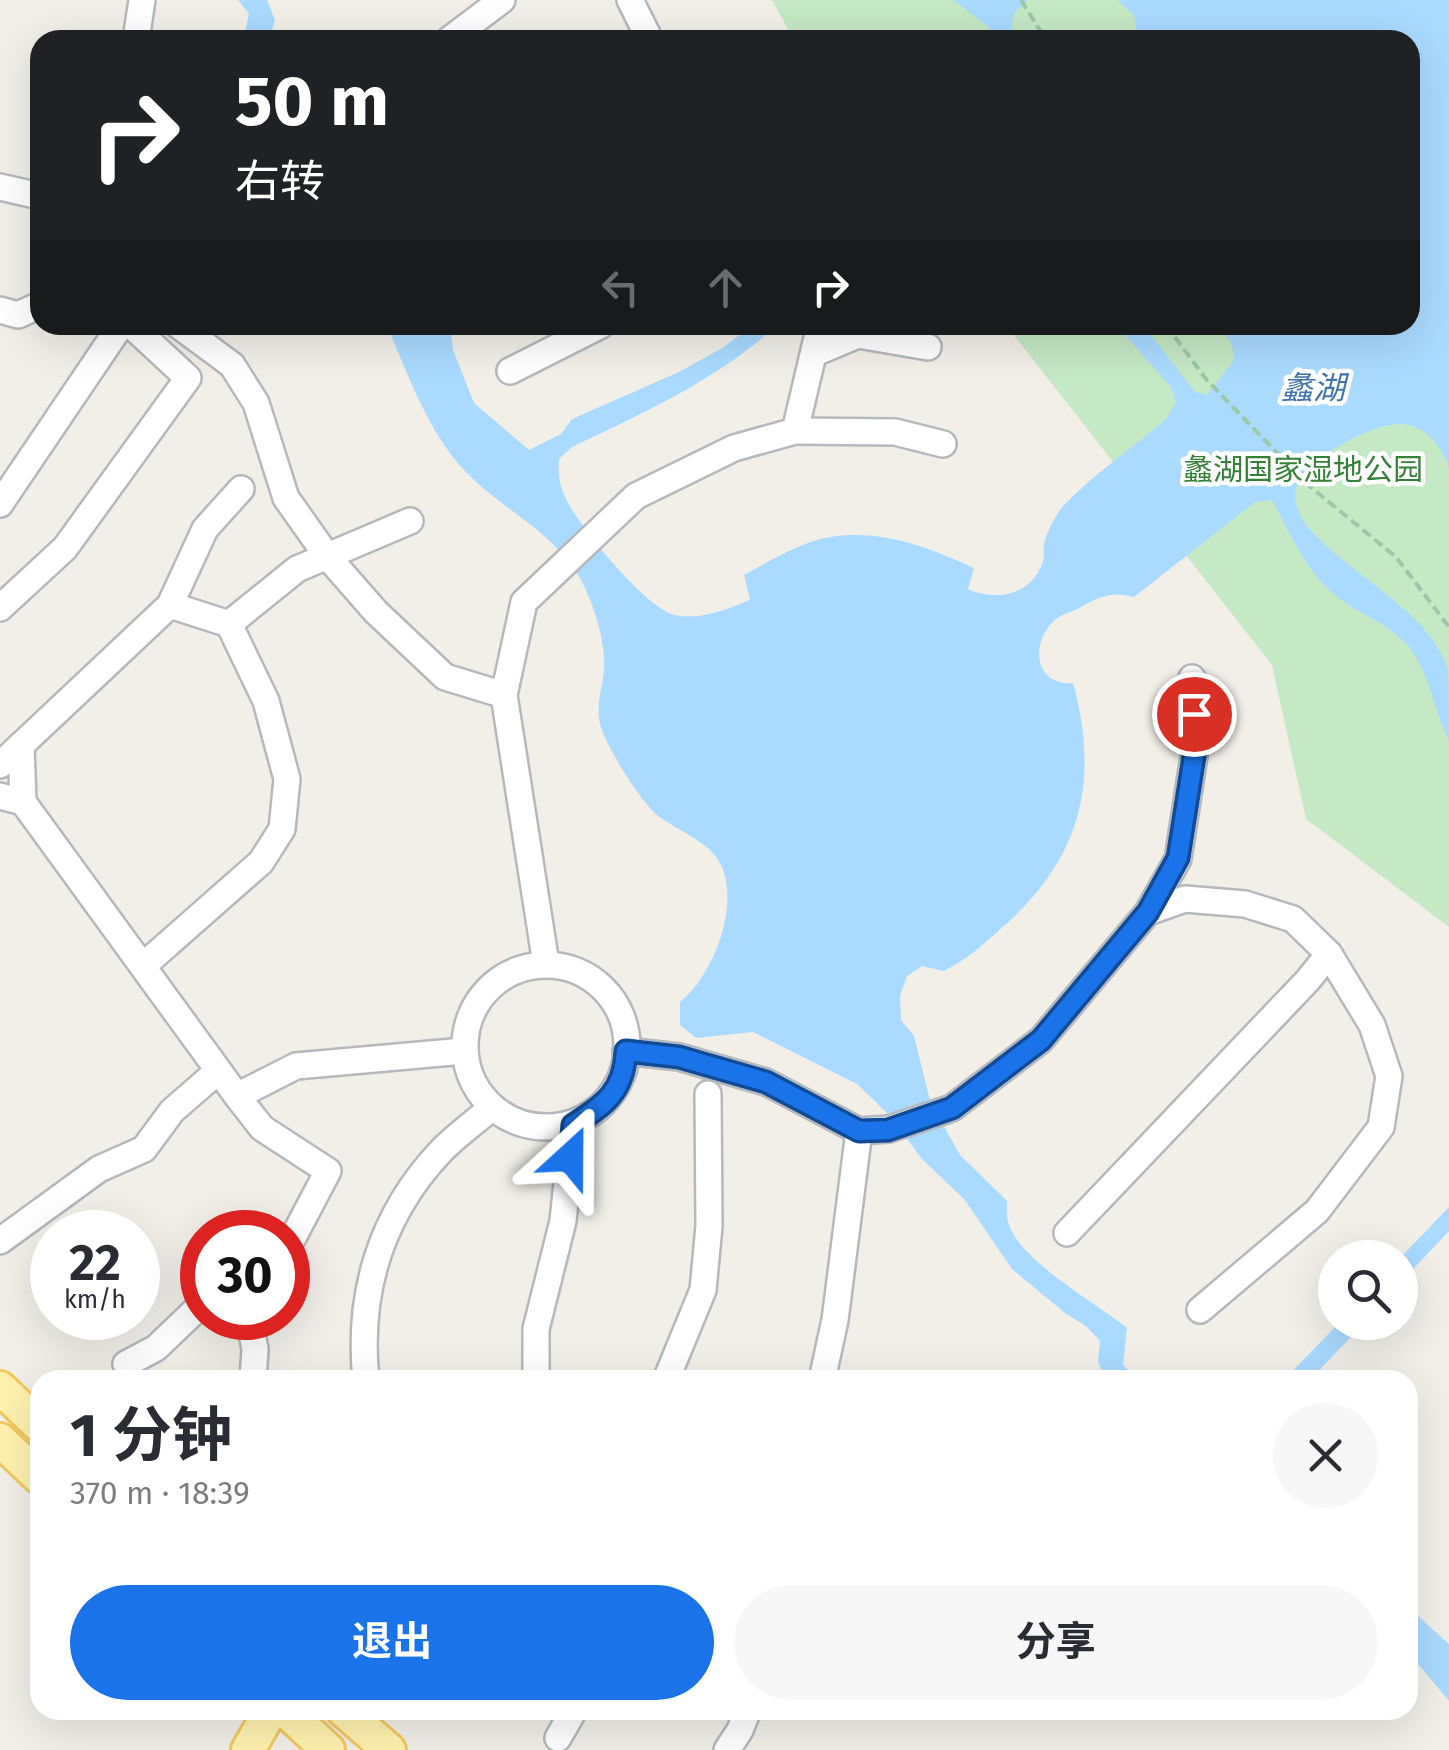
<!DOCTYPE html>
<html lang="zh">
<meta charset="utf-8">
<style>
body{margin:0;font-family:"Fira Sans","Noto Sans SC",sans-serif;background:#f7f7f7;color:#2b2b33;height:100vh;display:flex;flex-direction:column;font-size:38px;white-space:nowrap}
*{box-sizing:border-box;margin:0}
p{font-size:32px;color:#7c7c81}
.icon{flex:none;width:55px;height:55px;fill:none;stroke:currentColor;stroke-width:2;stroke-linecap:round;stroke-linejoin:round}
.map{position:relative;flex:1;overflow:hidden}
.drawer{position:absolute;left:30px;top:1370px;width:1388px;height:350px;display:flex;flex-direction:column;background:#fff;border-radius:30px;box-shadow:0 10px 40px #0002}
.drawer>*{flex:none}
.banner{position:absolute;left:30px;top:30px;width:1390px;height:305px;border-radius:30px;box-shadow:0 10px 40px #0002;background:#202124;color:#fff;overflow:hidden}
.controls{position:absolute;left:1318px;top:1240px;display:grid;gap:20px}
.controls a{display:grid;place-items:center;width:100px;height:100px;border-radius:50%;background:#fff;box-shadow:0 10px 40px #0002;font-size:50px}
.speed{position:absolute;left:30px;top:1210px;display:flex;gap:20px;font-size:50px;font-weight:700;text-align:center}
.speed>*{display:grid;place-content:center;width:130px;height:130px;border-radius:50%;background:#fff;box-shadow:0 10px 40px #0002;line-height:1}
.speed small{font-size:25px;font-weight:400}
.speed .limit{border:15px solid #d22;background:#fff;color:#111}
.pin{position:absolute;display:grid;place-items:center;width:85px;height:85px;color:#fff;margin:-42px;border:5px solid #fff;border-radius:50%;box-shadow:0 2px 10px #0007}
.me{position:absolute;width:110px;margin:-55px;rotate:24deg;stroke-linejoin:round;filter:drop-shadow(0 0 8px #0008)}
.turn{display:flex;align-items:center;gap:35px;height:210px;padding:0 40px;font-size:45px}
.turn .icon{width:130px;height:130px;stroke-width:2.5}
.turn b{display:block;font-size:70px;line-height:85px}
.lanes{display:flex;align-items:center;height:95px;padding:0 40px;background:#0003;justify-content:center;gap:50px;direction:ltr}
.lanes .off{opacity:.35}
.round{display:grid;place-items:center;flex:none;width:105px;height:105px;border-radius:52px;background:#f7f7f7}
.overview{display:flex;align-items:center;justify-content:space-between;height:170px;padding:0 40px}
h1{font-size:60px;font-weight:700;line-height:75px}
.action{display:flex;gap:20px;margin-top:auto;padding:20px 40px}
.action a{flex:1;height:115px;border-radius:60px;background:#1a73e8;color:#fff;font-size:40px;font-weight:700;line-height:115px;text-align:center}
.action a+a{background:#f7f7f7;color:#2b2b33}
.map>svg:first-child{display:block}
.green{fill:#c5e8c5}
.water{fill:#aadaff}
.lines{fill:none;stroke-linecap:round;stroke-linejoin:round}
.minor-casing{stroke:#b5b8bc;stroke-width:30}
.major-casing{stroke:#f2c960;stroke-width:38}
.path{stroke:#9cc7a9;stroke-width:4;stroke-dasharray:10 5;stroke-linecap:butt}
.minor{stroke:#fff;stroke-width:25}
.major{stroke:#fff2af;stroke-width:32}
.route-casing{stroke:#114b97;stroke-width:25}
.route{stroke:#1a73e8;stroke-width:18}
.labels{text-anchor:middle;stroke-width:9;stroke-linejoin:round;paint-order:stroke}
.park-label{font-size:30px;fill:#348238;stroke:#fff}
.water-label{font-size:32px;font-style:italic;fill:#4174aa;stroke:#fff}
</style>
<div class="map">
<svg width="1449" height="1750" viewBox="0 0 1449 1750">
<rect width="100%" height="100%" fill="#f1efe8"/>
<polygon class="green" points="772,0 1449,0 1449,927 1306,819 1272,665 1006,325 1410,325 1410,40 794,40"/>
<g class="water">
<polygon points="238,0 267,0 275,20 269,40 240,40 245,33 249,14"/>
<polygon points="953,0 1028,0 1015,12 1011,27 1019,40 993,40 989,27"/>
<path d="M1117,0H1449V468C1442,447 1427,426 1402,424C1372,422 1293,464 1295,497C1299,554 1432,600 1448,672C1449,693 1449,719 1449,741C1434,711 1430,674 1409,647C1386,620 1350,612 1326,587C1303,564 1288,529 1272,500L1255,502L1134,597C1113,591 1100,596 1081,607C1075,611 1066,613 1059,617C1030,637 1031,686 1073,683C1100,781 1081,857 1005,925C985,943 968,959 944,971L922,966L907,976L900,996L901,1020L914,1036L930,1101L960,1155L1007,1201C1007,1209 1006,1217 1009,1225C1022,1262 1096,1303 1127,1328L1123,1365L1139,1380H1105L1098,1361L1100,1341L1086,1326L1065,1313L1012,1269L964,1199L922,1159L889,1115L857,1084L753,1032L696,1038L680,1025V1002C714,976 744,898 717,858C705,841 678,830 661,818C642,805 610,752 602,730C594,709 602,691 604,670C606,642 594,606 582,582C557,533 502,510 466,472C430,436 406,371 387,325H458L451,334L453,350L474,403L529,450L561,434L572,419L679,372L724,347L752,325H778C711,383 651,409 572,447L559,459C558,473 559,484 565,497C578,525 645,608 675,615C699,621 727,609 750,600L744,575C770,561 800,542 830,537C881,529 928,547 974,568L968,589C996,602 1033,595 1043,561C1045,556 1043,550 1044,545C1045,535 1057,512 1065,504C1094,474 1134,447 1166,419L1176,403L1171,387L1116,325H1143L1195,392L1207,395L1234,360L1232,344L1219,325H1410V40H1138L1134,15Z"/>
<polygon points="1449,1207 1449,1231 1400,1283 1400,1258"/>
<polygon points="1339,1323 1364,1323 1310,1380 1284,1380"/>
<polygon points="1408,1607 1449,1644 1449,1701 1408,1652"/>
</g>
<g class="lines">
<defs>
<g id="minor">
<polyline points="630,0 650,40"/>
<polyline points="136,40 142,0"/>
<polyline points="449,40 502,0"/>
<polyline points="0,187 35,195 40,190"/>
<polyline points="0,310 18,315 40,305"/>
<polyline points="178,325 232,365 256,403 286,498 327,556 376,612 445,677 504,695"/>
<polyline points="815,353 858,335 928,347"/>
<polyline points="510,371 601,325"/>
<polyline points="795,431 895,432 943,444"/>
<polyline points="0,504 121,325"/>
<polyline points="170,605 205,529 241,489"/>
<polyline points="0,608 65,548 188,378 131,325"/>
<polyline points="21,745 23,802"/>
<polyline points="0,765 170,605 229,624 297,569 410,521"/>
<polyline points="0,796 23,802 237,1096 296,1066 464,1051"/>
<polyline points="1148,912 1178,859 1195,750 1192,678"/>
<polyline points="546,964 504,695 524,602 636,496 734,448 795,431 820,325"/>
<circle cx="546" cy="1046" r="81"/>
<polyline points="144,965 261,862 282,829 287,779 266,701 229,624"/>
<polyline points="626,1051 679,1057 766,1082 859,1131 889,1129 952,1108 1041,1040 1148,912 1185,899 1245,904 1293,919 1329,954 1372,1025 1389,1076 1381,1127 1317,1211 1200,1310"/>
<polyline points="237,1096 262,1128 328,1171 288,1247"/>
<polyline points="1067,1233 1308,980 1329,954"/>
<polyline points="0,1241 99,1169 144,1149 172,1111 218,1071"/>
<polyline points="249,1318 255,1349 253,1380"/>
<polyline points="126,1364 156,1348 202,1304"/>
<path d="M366,1380C357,1293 381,1214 442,1150C457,1135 475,1122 490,1109"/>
<polyline points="536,1380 536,1329 563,1221 573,1125"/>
<polyline points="666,1380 703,1290 709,1226 708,1094"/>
<polyline points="822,1380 835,1320 859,1131"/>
<polyline points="558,1738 574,1710"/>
<polyline points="727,1750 740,1730 748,1710"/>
</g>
<g id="major">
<polyline points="0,1388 40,1426"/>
<polyline points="0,1440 40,1478"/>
<polyline points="285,1710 328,1750"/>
<polyline points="343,1710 389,1750"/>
<polyline points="248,1750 271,1710"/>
</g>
</defs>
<use href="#minor" class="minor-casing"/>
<use href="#major" class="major-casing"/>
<g class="path">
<polyline points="1021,0 1046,40"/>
<polyline points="1166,325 1206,379 1307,484 1396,557 1449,627"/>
</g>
<use href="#minor" class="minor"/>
<use href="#major" class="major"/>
</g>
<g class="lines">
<defs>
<path id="route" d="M570,1157L573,1125C605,1105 624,1091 626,1051L679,1057L766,1082L859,1131L888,1130L952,1108L1041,1040L1148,912L1178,858L1195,750L1194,714"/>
</defs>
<use href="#route" class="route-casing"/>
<use href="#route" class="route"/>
</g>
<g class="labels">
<g class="park-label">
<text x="1303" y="480">蠡湖国家湿地公园</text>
</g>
<g class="water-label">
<text x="1313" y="399">蠡湖</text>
</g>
</g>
</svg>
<div class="controls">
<a><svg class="icon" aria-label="search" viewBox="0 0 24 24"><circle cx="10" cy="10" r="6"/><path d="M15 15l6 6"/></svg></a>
</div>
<div class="speed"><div>22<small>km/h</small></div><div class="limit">30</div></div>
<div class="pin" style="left:1194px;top:714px;background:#d93025"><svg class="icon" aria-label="arrive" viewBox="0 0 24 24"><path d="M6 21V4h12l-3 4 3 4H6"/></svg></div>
<svg class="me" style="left:570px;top:1157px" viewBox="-20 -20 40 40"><path d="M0-17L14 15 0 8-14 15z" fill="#1a73e8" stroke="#fff" stroke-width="4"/></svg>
<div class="banner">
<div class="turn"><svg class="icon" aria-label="right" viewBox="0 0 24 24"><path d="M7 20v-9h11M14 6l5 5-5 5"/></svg><div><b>50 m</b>右转</div></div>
<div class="lanes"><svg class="icon off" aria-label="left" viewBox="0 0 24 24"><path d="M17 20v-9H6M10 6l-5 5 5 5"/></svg><svg class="icon off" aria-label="ahead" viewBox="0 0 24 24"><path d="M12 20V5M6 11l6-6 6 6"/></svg><svg class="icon" aria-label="right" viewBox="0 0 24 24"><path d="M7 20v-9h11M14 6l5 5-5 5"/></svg></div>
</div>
<section class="drawer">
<div class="overview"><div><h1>1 分钟</h1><p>370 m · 18:39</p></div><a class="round"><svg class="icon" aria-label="close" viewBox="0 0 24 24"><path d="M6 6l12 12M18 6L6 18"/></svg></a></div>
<div class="action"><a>退出</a><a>分享</a></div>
</section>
</div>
